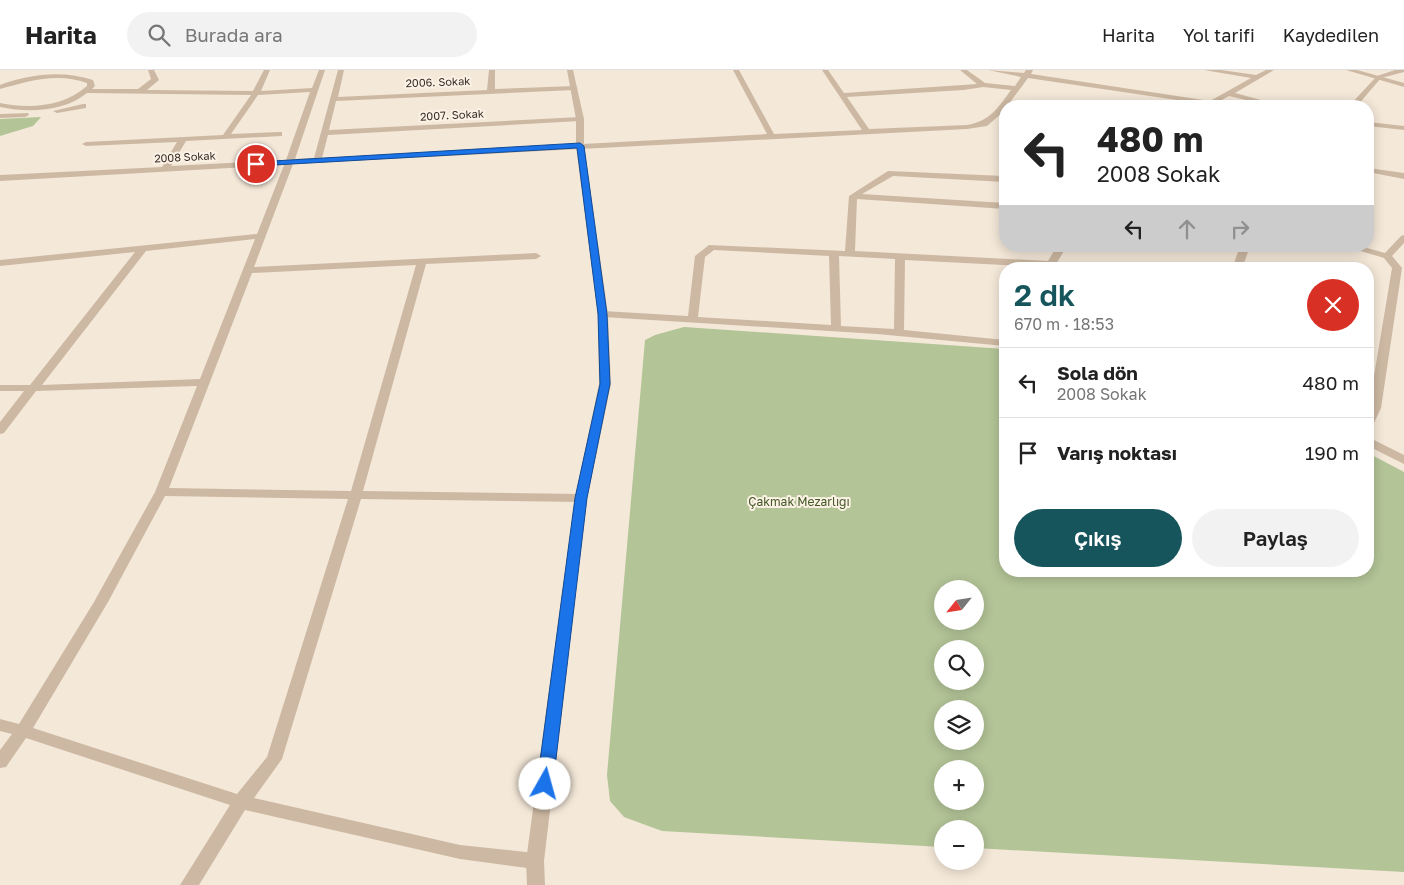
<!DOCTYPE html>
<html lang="tr">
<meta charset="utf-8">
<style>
body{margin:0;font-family:"Golos Text",sans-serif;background:#f2f2f2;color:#222;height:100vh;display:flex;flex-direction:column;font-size:19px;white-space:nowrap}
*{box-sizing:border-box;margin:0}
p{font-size:16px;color:#767676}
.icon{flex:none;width:28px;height:28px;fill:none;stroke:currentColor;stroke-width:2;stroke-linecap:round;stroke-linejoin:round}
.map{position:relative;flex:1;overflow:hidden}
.side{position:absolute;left:999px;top:192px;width:375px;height:315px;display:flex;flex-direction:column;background:#fff;border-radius:20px;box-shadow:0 2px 12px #0003}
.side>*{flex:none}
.guide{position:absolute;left:999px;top:30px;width:375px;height:152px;border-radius:20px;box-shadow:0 2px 12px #0003;background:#fff;color:#222;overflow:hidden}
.needle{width:32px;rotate:240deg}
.tools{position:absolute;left:934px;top:510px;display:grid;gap:10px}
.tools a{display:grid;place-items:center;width:50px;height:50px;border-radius:50%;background:#fff;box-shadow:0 2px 12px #0003;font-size:25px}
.pin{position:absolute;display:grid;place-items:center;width:42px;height:42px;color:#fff;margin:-21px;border:2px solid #fff;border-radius:50%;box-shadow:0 1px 5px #0007}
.me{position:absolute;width:55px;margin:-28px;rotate:7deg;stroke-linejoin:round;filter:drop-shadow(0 0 4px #0008)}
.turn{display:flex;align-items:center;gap:18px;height:105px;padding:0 15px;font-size:22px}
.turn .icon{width:65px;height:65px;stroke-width:2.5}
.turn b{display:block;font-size:35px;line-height:42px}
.lanes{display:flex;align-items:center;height:48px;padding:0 15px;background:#0003;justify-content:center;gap:25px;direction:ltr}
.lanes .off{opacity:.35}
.round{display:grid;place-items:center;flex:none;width:52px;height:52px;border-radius:26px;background:#f2f2f2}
.headline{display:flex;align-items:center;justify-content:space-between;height:85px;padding:0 15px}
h1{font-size:30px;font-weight:600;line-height:38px;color:#17555d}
.primary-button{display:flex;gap:10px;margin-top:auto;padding:10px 15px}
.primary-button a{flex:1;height:58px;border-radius:30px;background:#17555d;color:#fff;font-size:20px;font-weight:600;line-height:58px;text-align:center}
.primary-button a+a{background:#f2f2f2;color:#222}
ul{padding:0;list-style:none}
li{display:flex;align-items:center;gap:15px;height:70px;padding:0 15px;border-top:1px solid #e0e0e0}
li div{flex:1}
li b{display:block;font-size:19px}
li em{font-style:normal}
header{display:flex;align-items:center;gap:30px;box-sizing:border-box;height:70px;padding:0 25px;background:#fff;border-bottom:1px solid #e0e0e0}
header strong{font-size:24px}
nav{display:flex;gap:28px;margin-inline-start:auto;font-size:18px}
.search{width:350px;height:45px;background:#f2f2f2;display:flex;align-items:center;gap:12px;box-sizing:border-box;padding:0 18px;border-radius:28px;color:#767676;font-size:19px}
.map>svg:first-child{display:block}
.green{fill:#b3c497;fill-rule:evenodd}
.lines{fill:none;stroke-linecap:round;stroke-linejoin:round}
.minor{fill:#cdb9a3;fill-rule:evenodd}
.tertiary{fill:#cdb9a3;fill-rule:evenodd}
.route{fill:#1a73e8;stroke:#114b97}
.labels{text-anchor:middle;stroke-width:4;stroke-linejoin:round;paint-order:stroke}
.far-street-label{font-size:11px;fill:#372c26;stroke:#fbf2e5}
.park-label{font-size:12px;fill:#435827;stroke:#fbf2e5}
</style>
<header>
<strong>Harita</strong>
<div class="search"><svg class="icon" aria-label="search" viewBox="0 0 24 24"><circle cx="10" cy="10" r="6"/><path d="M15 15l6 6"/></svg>Burada ara</div>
<nav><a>Harita</a><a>Yol tarifi</a><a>Kaydedilen</a></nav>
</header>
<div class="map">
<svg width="1404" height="815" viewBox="0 0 1404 815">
<rect width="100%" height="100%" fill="#f4e8d8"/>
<g class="green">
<polygon points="41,47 33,56 0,66 0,49"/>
<path d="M684,257L1005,279V501H1368V383L1404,402V802L975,778V759H942V777L662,761L624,747L610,731L607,705L645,270L655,265ZM942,519H975V551H942ZM942,579H975V611H942ZM942,639H975V671H942ZM942,699H975V731H942Z"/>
</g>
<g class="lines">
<g class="minor">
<path d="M148,0H154L159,10L147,20L253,21L264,0H270L261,21L312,18L319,0H325L295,89L314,88L338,0H344L338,27L487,20L489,0H495V19L574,16L578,18L574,20L336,31L329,60L580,47L584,49L580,51L328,65L322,88L767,64L733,0H739L774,64L862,60L822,0H828L844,23L977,14L960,0H967L985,13L1015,16L1021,7L988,0L1024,3L1026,0H1033L1031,4L1210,31L1251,8L1204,0H1221L1256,5L1266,0H1274L1235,23L1283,36H1271L1229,26L1211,36H1202L1204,34L1028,8L1002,43L987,56L967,59L293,94L254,197L536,183L541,186L536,189L426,194L363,421L581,424L587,428L581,432L361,429L282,689L254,728L460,775L535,783L541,786L544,791L541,796L535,799L460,789L245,740L199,815H180L230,735L26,668L6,697L0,698V680L12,664L0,661V649L19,654L94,532L155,422L197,316L36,321L4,363L0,364V352L24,321H0V315H30L135,182L0,196V190L257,164L284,95L0,111V105L162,97L177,72L86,76L82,74L86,72L223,65L251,25L87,23C64,42 28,43 0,37V33C30,39 63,37 87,16V13C58,2 28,11 0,19V15C29,4 63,0 93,10L95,16L92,19H138L151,9ZM983,17L1011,20C998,38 990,51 967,55L869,59L847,27L964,20ZM310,22L286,90L171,96L186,71L282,66V62H279L231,64L258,25ZM255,169L200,309L42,315L146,181ZM416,195L351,421L169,418L252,203ZM165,426L348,429L267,687L237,724L33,658L108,532Z"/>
<polygon points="1395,0 1404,0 1404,2 1381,8 1357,36 1349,36 1377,6"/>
<polygon points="83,34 86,34 86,38 57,43 53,41"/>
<polygon points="28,43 29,45 25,47 0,48 0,44"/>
<polygon points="1368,52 1404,56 1404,60 1368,56"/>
<polygon points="1368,98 1404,103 1404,109 1368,102"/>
<path d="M888,101L1005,106V112L893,106L862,124L1005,133V139L857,129L855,181L1048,191L1057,176H1067L1053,199H1043L1045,197L905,190L904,260L1005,270V276L877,264L603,247L598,244L603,241L688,246L695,186L709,175L845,181L849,126ZM714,180L829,186L831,255L698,247L705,187ZM839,186L895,189L894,259L841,256Z"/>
<polygon points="1404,165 1404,173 1392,186 1402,198 1381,338 1374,353 1368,357 1368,342 1392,198 1384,188 1344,176 1360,176 1385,183 1401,166"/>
<polygon points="1240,176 1250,176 1242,199 1232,199"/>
<polygon points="1368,367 1404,385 1404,394 1368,376"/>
</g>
<g class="tertiary">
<polygon points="567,0 573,0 584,49 584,76 608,244 611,314 587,428 544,791 545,815 527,815 526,791 575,428 599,314 598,244 576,76 576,49"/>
<polygon points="1346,0 1357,0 1404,13 1404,17"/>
</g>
</g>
<polygon class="route" points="580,73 584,76 607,244 610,314 587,428 553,714 550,719 545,721 540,719 537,714 575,428 600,314 598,244 577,78 256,96 252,94 256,92"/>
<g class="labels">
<g class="far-street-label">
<text transform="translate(438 12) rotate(-2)" y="4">2006. Sokak</text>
<text transform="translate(452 45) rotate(-3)" y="4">2007. Sokak</text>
<text transform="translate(185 87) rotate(-3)" y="4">2008 Sokak</text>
</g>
<g class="park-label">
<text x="799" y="436">Çakmak Mezarlığı</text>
</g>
</g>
</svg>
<div class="tools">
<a><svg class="needle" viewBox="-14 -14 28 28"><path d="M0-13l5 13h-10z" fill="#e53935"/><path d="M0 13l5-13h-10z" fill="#767676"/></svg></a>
<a><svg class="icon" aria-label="search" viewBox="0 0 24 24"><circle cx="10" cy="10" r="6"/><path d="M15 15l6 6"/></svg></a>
<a><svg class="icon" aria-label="layers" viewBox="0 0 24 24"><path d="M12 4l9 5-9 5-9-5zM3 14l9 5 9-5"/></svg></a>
<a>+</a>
<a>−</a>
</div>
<div class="pin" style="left:256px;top:94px;background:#d93025"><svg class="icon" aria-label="arrive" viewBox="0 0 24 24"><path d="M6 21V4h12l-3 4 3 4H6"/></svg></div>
<svg class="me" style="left:545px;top:714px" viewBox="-20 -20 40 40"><circle r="19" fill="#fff"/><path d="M0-13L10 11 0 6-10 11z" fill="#1a73e8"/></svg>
<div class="guide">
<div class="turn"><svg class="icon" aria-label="left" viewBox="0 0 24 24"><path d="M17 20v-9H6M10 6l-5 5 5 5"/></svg><div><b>480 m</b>2008 Sokak</div></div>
<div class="lanes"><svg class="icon" aria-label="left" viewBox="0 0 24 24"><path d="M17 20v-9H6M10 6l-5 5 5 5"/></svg><svg class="icon off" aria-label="ahead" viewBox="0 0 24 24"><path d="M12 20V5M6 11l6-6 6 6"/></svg><svg class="icon off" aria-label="right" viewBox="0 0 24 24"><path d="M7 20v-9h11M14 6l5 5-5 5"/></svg></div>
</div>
<section class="side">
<div class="headline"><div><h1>2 dk</h1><p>670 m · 18:53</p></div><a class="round" style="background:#d93025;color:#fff"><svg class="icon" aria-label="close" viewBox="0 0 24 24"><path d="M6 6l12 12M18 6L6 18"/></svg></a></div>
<ul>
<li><svg class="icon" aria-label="left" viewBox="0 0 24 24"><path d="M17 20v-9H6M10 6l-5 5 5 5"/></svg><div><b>Sola dön</b><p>2008 Sokak</p></div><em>480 m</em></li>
<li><svg class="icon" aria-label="arrive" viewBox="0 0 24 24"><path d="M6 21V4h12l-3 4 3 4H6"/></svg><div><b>Varış noktası</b></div><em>190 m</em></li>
</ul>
<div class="primary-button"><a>Çıkış</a><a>Paylaş</a></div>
</section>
</div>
